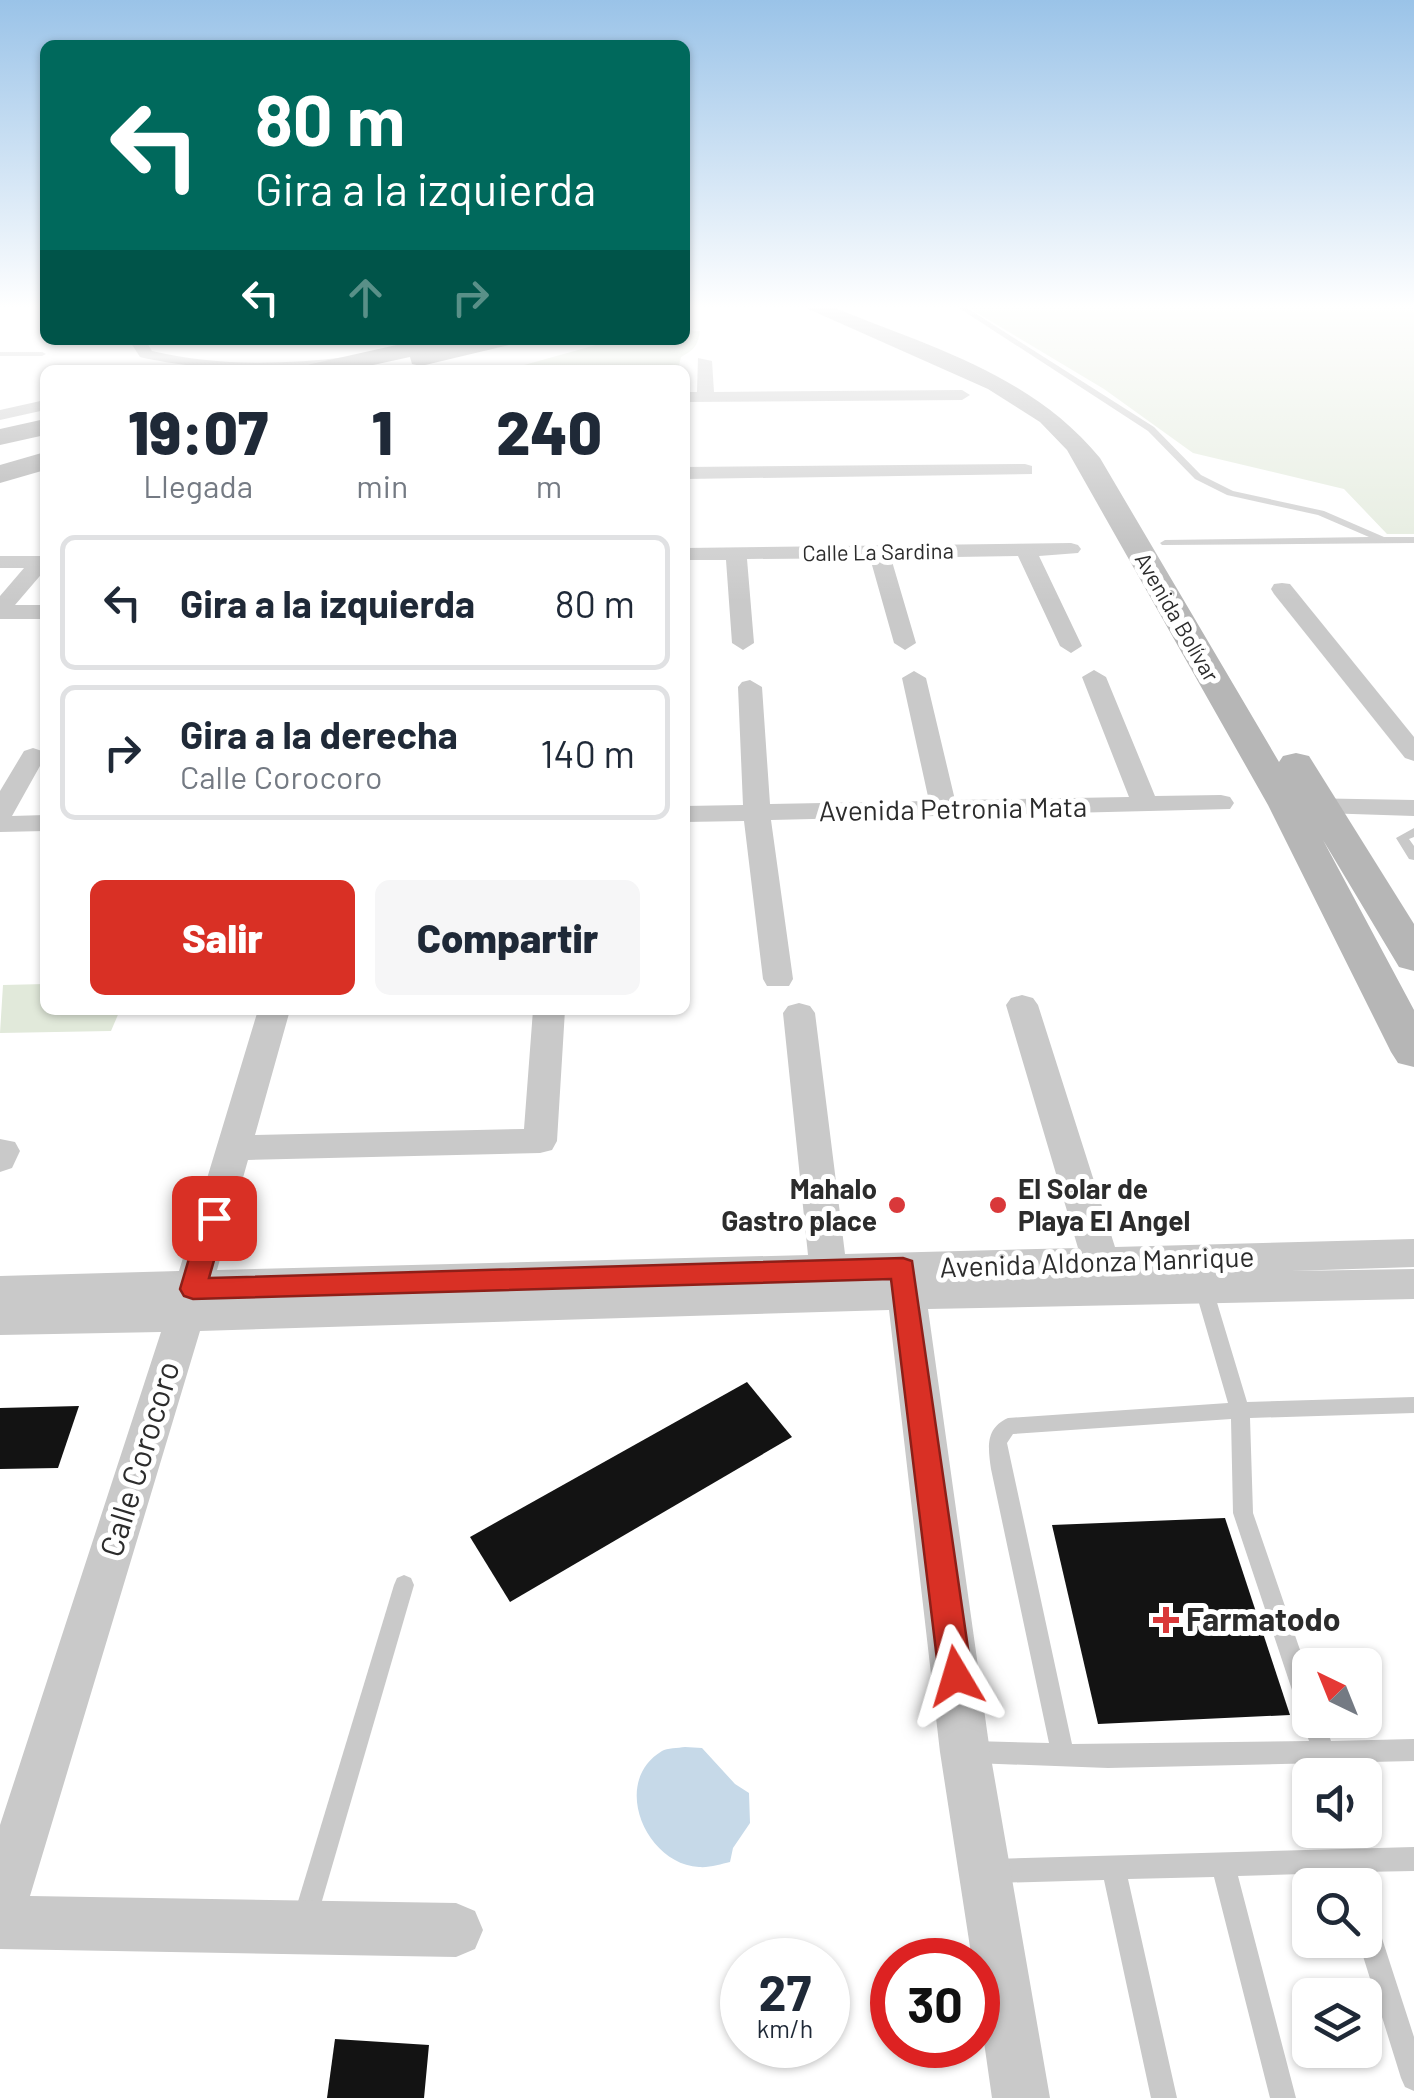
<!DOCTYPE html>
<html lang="es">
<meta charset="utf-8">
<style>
body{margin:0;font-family:Barlow,sans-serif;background:#f6f6f7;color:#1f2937;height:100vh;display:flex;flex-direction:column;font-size:38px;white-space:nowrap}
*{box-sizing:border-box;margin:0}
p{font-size:32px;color:#747a83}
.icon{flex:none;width:55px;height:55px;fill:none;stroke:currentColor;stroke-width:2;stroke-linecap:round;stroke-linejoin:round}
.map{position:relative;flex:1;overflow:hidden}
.side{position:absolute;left:40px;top:365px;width:650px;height:650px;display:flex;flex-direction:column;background:#fff;border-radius:15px;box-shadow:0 2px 8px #0004}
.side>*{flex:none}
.banner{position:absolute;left:40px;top:40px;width:650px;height:305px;border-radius:15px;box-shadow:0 2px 8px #0004;background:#00695c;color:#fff;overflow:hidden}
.needle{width:65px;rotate:317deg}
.fabs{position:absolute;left:1292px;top:1648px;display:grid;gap:20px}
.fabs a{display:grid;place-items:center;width:90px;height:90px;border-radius:15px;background:#fff;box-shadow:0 2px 8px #0004;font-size:50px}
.speed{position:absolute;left:720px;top:1938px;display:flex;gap:20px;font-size:50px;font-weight:700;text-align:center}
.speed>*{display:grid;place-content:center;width:130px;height:130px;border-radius:50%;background:#fff;box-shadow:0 2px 8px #0004;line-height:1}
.speed small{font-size:25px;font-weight:400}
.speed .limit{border:15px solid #d22;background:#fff;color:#111}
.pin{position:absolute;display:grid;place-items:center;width:85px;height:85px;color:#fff;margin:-42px;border-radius:20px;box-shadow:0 5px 15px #0006}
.me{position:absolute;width:110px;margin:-55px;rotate:353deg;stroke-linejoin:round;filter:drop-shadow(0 0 8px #0008)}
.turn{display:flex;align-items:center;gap:35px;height:210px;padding:0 50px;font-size:45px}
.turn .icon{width:130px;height:130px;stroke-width:2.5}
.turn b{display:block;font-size:70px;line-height:85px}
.lanes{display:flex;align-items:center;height:95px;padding:0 50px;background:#0003;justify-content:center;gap:50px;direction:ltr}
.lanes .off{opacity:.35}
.eta{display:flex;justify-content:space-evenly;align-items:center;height:170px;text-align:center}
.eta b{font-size:60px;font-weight:800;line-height:70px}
.primary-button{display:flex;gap:20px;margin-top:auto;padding:20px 50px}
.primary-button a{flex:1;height:115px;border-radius:15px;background:#d93025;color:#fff;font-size:40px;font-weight:800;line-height:115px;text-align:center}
.primary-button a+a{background:#f6f6f7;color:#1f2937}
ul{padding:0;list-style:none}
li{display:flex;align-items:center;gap:30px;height:135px;margin:0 20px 15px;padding:0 30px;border:5px solid #e0e1e3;border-radius:15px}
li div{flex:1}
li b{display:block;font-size:38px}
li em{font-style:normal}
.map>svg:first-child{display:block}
.green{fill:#e1e9da}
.water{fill:#c6d9e8}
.building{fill:#131313}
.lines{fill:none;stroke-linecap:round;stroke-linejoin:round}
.lane{fill:#c9c9c9;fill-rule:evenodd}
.street{fill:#c9c9c9;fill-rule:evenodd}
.secondary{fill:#b6b6b6;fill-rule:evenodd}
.primary{fill:#a4a4a4;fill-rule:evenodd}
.route{fill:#d93025;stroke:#8d1f18;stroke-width:2.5}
.poi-dot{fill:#d9383a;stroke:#fff;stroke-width:4}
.labels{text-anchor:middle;stroke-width:10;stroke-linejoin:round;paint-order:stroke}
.far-street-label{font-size:22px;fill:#2c2c2c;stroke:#fff}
.street-label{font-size:28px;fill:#2c2c2c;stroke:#fff}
.poi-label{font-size:28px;font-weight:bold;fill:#2c2c2c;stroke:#fff;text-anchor:end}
.near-street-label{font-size:32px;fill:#2c2c2c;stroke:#fff}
.near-poi-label{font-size:32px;font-weight:bold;fill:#2c2c2c;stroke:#fff;text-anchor:start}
</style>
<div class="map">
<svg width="1414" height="2098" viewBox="0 0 1414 2098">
<rect width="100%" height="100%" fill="#fff"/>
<g class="green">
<polygon points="969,308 1414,308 1414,534 1387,534 1344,489 1193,453 1104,389"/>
<path d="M685,330L700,331C698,346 694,350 681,357L678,370H506L614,340H685Z"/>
<polygon points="45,984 45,1010 120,1010 111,1031 0,1033 3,985"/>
</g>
<path class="water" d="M685,1747L702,1748L735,1784L749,1793L750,1823L733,1848L730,1862C721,1864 709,1868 699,1867C646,1864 610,1782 662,1751C667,1748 678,1748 685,1747Z"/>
<g class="building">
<polygon points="747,1382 792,1437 510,1602 470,1537"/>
<polygon points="79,1406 58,1468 0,1469 0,1408"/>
<polygon points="1225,1518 1290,1715 1098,1724 1052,1525"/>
<polygon points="335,2039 429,2045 424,2098 327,2098"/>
</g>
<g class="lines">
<g class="lane">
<polygon points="959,308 967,308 1154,427 1201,475 1233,491 1324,511 1384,537 1414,537 1414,543 1162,545 1160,543 1165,540 1369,537 1318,515 1227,495 1195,479 1148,431"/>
<polygon points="0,352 42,352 46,354 42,356 0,356"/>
<polygon points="1414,828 1414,837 1409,839 1414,846 1414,860 1409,859 1396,838"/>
<path d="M1203,1279L1209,1281L1212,1286L1247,1402L1414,1397V1413L1250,1418L1253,1513L1310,1679V1720H1324L1331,1741L1414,1739V1761L1108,1768L973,1763L965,1760L962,1752L965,1744L973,1741L1049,1743L991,1469C988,1448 985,1428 1008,1418L1228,1403L1194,1286L1197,1281ZM1231,1419L1233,1513L1309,1741L1072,1744L1007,1443L1013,1434Z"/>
<polygon points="404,1575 411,1578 414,1585 317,1918 314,1927 305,1930 296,1927 293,1918 394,1585 397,1578"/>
<polygon points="1414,1847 1414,1871 1361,1872 1365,1885 1341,1885 1337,1873 1238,1876 1296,2098 1270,2098 1214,1877 1128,1879 1177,2098 1151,2098 1104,1880 993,1883 985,1879 981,1871 985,1863 993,1859"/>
<polygon points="1365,1911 1374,1914 1377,1923 1414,2037 1414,2091 1405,2087 1401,2078 1358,1940 1365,1940"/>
</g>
<g class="street">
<path d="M129,340H145L152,351C216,366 281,365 346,357L354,362C324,383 179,367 140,357Z"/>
<polygon points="698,358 712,361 714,392 962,390 970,395 962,400 685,402 685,392 697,392"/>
<polygon points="45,400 45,410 0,420 0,410"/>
<polygon points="1025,464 1032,466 1032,474 685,479 685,467"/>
<polygon points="1071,543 1078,545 1081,549 1078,553 1039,556 1082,646 1071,653 1060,646 1018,556 891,558 916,643 905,650 894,643 870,558 747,559 754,643 743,650 732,643 726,560 685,560 685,548"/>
<polygon points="0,556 45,556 45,570 15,605 45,605 45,619 0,619 0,596 24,568 0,568"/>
<polygon points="1282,583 1290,584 1414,737 1414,761 1405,758 1274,594 1271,589 1274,584"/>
<polygon points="1094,670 1106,677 1155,796 1221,795 1230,797 1234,803 1230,809 771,820 793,979 789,986 767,986 763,979 744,821 685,822 685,806 743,805 738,687 742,682 750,680 762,687 770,804 929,801 902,678 914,671 926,678 955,800 1129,797 1082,677"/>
<polygon points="33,748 42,751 45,757 12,816 45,815 45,831 0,832 0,791 24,751"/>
<polygon points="1300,798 1414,800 1414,816 1291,812 1287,806"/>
<polygon points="1022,995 1033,998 1038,1005 1115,1247 1414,1239 1414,1267 1291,1271 1414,1269 1414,1299 928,1309 990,1752 1050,2098 992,2098 978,2000 978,1960 972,1960 940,1752 889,1310 200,1331 30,1896 456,1903 475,1911 483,1930 475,1949 456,1957 0,1949 0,1825 161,1332 0,1335 0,1276 179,1271 258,1010 290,1010 255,1135 524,1129 533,1010 565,1010 557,1141 552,1150 540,1153 248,1160 217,1270 808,1255 783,1013 788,1006 799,1003 810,1006 815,1013 845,1254 1078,1248 1006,1005 1011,998"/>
<polygon points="0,1139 15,1142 20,1151 12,1168 0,1172"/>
</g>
<path class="secondary" d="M806,308H835C931,347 1032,375 1100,458L1279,762L1283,756L1296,753L1309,756L1414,924V971L1399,967L1323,840L1414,1010V1067L1398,1063L1391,1052L1268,805L1067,450L1040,422L988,389Z"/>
<g class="primary">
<polygon points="419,340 512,340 509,345 421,366 412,364 410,357 350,370 303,370 307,365"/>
<polygon points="45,419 45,435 0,445 0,429"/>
<polygon points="45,452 45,470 0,483 0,465"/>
</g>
</g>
<linearGradient id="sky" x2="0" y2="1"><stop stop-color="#9ac3e8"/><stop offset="0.51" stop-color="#fff"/><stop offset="1" stop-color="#fff" stop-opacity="0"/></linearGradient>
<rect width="1414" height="602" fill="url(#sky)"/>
<polygon class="route" points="214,1208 223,1211 226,1218 209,1278 903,1258 912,1261 972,1676 967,1688 956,1692 944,1688 939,1676 891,1279 193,1299 184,1296 180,1289 201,1218 204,1211"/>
<g class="poi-dot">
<circle cx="897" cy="1205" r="10"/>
<circle cx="998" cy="1205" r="10"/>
<path d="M1161 1605h10v10h10v10h-10v10h-10v-10h-10v-10h10z"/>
</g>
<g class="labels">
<g class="far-street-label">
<text transform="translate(878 552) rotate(-1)" y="8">Calle La Sardina</text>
<text transform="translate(1177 617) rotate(60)" y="8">Avenida Bolívar</text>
</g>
<g class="street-label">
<text transform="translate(953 809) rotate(-1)" y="10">Avenida Petronia Mata</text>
<text transform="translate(1097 1262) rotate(-2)" y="10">Avenida Aldonza Manrique</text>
</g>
<g class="poi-label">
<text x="877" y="1199">Mahalo<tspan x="877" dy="32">Gastro place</tspan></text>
<text x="1018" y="1199" text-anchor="start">El Solar de<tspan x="1018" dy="32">Playa El Angel</tspan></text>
</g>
<g class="near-street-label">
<text transform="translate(140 1459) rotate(-73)" y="11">Calle Corocoro</text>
</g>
<g class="near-poi-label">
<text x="1186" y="1631">Farmatodo</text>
</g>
</g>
</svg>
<div class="fabs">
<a><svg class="needle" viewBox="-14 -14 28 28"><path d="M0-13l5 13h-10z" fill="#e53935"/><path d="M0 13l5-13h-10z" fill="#747a83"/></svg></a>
<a><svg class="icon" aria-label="sound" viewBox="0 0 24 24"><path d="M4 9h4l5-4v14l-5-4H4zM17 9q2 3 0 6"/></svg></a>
<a><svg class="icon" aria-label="search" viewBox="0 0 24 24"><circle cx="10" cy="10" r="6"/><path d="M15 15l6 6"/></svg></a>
<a><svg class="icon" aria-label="layers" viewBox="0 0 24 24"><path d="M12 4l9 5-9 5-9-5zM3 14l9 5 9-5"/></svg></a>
</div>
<div class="speed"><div>27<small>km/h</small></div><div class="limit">30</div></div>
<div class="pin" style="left:214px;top:1218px;background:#d93025"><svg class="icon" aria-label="arrive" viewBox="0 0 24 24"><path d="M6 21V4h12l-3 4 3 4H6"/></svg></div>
<svg class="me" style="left:956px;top:1676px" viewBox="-20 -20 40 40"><path d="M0-17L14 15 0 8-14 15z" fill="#d93025" stroke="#fff" stroke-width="4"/></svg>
<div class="banner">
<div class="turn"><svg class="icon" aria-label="left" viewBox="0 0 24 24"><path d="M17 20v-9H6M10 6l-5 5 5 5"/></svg><div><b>80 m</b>Gira a la izquierda</div></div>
<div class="lanes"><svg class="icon" aria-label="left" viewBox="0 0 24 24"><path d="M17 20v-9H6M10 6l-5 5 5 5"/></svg><svg class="icon off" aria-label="ahead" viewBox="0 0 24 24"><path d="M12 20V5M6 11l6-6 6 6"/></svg><svg class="icon off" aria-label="right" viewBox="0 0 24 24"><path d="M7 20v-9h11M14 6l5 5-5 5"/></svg></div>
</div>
<section class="side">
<div class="eta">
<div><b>19:07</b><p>Llegada</p></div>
<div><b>1</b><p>min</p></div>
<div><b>240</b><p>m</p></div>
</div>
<ul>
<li><svg class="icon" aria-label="left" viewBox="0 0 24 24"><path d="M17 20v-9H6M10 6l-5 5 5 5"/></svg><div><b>Gira a la izquierda</b></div><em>80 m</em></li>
<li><svg class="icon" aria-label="right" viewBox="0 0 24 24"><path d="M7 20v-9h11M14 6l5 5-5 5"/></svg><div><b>Gira a la derecha</b><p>Calle Corocoro</p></div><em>140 m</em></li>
</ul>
<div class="primary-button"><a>Salir</a><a>Compartir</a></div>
</section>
</div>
